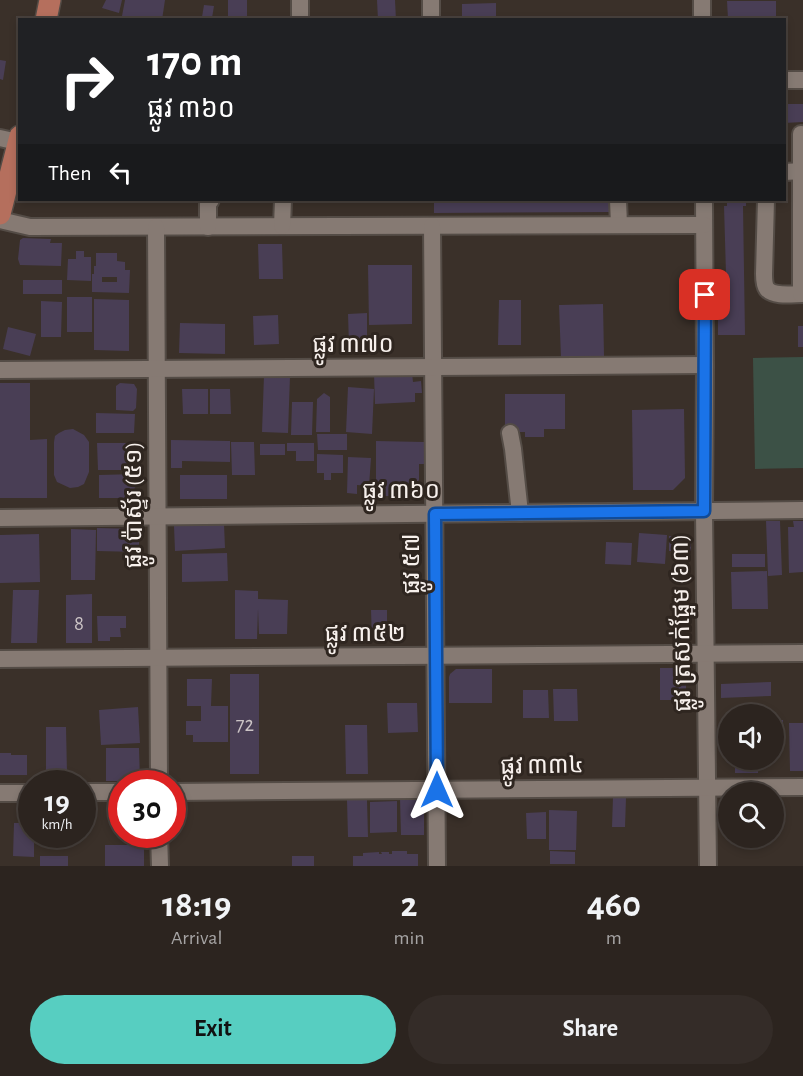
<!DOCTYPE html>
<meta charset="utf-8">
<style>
body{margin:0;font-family:"Alegreya Sans","Noto Sans Khmer",sans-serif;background:#342c28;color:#f1f3f6;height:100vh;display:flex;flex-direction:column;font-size:22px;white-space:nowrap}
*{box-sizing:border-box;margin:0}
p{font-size:20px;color:#a6a4a4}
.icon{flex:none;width:33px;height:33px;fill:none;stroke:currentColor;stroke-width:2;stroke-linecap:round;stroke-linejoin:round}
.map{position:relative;height:866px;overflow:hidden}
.panel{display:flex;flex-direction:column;background:#2c241f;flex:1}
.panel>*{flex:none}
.hud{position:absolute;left:18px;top:18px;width:768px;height:183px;border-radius:0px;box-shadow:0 3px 9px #0003,0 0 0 2px #48413d;background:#202124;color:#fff;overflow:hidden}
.tools{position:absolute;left:718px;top:704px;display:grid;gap:12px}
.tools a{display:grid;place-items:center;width:66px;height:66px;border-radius:50%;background:#2c241f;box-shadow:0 3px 9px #0003,0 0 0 2px #48413d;font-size:30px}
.speed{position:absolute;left:18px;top:770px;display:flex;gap:12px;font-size:30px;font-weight:700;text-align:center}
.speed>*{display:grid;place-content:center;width:78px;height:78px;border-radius:50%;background:#2c241f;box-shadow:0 3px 9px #0003,0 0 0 2px #48413d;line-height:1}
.speed small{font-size:15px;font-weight:400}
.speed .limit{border:9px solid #d22;background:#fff;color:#111}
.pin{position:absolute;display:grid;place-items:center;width:51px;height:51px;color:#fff;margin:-26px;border-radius:12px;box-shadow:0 3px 9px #0006}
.me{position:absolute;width:66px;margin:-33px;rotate:0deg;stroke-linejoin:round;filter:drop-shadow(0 0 4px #0008)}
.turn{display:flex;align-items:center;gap:21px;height:126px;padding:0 30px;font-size:27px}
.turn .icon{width:78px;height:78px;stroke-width:2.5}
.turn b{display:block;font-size:42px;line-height:51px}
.then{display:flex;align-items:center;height:57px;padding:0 30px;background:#0003;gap:12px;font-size:22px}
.eta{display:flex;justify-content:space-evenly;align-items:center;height:102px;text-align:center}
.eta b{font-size:36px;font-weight:600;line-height:42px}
.cta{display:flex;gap:12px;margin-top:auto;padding:12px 30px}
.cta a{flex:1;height:69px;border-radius:36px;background:#57cec1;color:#111;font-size:24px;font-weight:600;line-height:69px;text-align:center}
.cta a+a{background:#342c28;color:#f1f3f6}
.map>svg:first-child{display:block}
.green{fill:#3c5146}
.building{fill:#493e55;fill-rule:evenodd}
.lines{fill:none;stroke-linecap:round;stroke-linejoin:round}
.minor-casing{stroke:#544c46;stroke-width:20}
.major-casing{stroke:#544c46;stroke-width:24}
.minor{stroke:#867a73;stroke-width:16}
.major{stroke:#b56f5d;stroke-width:21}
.route-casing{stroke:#114b97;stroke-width:15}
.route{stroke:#1a73e8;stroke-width:10}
.labels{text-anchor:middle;stroke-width:6;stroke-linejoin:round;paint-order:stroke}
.number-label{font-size:21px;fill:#ccc4c6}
.street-label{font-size:24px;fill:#f7f0ec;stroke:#2f2620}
</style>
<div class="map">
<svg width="803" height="866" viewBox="0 0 803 866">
<rect width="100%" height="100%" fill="#3a3029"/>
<polygon class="green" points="803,357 803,468 755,469 753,358"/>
<g class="building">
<polygon points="106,0 122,0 119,13 102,8"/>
<polygon points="125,0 165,0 162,20 142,20 122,16"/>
<rect x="228" y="0" width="19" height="17"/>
<polygon points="377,0 395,0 396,20 378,20"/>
<polygon points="727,1 776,1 776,19 728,19"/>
<polygon points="496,3 496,20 462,20 462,4"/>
<polygon points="204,5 214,6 212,18 202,17"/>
<polygon points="627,16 627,20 595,20 595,17"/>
<polygon points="0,60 6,61 3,80 0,79"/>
<polygon points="784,104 803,104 803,122 784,123"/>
<polygon points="434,200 616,200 616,212 434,213"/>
<polygon points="727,200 746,200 746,206 743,206 745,335 718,335 718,274 726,274 724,206 727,206"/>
<polygon points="23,238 51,239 50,243 62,243 61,266 20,265 18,259 20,240"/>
<polygon points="258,244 282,244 283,279 259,279"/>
<polygon points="76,251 84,251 84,257 91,257 91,281 67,280 68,259 76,259"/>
<path d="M96,253H117V261L125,262V270H130L129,293L92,292V274H94V266H96ZM102,277H117V282H102Z"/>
<polygon points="368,265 412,265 412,324 369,325"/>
<rect x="23" y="280" width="39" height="14"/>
<rect x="67" y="297" width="25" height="35"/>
<polygon points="94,299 129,300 129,351 94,350"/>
<polygon points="499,300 521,300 521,345 498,345"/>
<polygon points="41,301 62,302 61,337 41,337"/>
<polygon points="603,304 604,356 561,358 559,305"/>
<polygon points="367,313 367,345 349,345 348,314"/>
<polygon points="278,315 279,344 254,345 253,316"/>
<polygon points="180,323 225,324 225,354 179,353"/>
<rect x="798" y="326" width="5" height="21"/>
<polygon points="8,327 36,334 30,356 3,349"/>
<polygon points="412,373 413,382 421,381 422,393 415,393 415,402 375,404 374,374"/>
<polygon points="264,375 290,376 288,433 262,432"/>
<polygon points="0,383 30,383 30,440 47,439 47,498 0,498"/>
<polygon points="120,383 134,384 137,389 136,408 133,411 116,410 116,386"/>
<polygon points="348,387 374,389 372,434 346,432"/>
<polygon points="182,389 208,389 208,414 183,414"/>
<polygon points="210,389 230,389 231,414 210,414"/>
<polygon points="324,393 330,397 330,432 316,432 317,399"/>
<polygon points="505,394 565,394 565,429 544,429 544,437 525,437 525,432 505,432"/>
<polygon points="292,402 313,402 312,435 291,435"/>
<polygon points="684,409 685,478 673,490 633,490 632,410"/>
<polygon points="96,413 135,414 134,433 96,433"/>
<polygon points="73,429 84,435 89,442 89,472 84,484 78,487 70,488 57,482 54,475 54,442 55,436 59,433 65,430"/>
<polygon points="317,434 347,434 347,450 318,450"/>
<polygon points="171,440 230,441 230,462 182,461 182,468 171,468"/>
<polygon points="376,441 424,442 424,464 419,464 419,480 414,486 406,486 406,496 376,496"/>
<polygon points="231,442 254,442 255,475 232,475"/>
<polygon points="97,443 135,443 135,470 98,470"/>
<polygon points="287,443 314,443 314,461 296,461 296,451 287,451"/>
<rect x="260" y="444" width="25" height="11"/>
<polygon points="317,454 343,455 343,473 331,473 331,480 324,480 324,473 317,473"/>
<polygon points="348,457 371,458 369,486 357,485 357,494 347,493"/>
<polygon points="136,474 136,486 129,498 99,498 99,475"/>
<rect x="180" y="475" width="47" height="24"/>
<polygon points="766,521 780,521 782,575 768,576"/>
<polygon points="793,521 803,521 803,572 789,573 788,527 794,527"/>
<polygon points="224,524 225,548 175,551 174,526"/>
<polygon points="97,528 139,529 139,552 97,551"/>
<polygon points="71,529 96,530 95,580 71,580"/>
<polygon points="639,533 667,535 665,564 637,562"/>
<polygon points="39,534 40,582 0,583 0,535"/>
<rect x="669" y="536" width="22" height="15"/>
<polygon points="606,542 632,543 631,565 605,564"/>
<polygon points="227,553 228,581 182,582 182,554"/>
<rect x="732" y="554" width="33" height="13"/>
<polygon points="767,571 768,609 732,609 731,572"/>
<polygon points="13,590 39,590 37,643 11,643"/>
<polygon points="235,590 258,591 258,599 288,600 287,634 259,634 258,609 257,639 235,639"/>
<polygon points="92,594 92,643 66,643 66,595"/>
<polygon points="371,610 387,610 387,640 372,640"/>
<polygon points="97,616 126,616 126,628 120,628 121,637 110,637 110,641 98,641"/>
<polygon points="660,668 678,668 686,676 686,700 660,700"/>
<polygon points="456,669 492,669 492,703 449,703 449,677 450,674"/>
<rect x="230" y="674" width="29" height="100"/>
<polygon points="187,679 212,679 211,706 228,706 228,742 193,742 193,735 186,735 186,721 201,721 201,706 187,706"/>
<polygon points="771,682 771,696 721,698 721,684"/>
<polygon points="553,689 577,689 578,721 554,721"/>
<polygon points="523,690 548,690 549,718 523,718"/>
<polygon points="387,703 417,703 418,732 388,733"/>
<polygon points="138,707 140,743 101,745 99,710"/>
<rect x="774" y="720" width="9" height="16"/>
<polygon points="789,723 803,723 803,771 790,771"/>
<polygon points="345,725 367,725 368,774 346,774"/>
<polygon points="46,727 66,727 67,773 46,774"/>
<polygon points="106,748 139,748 140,781 106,781"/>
<polygon points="0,753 11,753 11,755 27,755 27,775 0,775"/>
<rect x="735" y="759" width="23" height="14"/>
<polygon points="417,797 424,801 424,835 401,835 400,798"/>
<polygon points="613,797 626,798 625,827 612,827"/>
<polygon points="347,800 367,800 368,837 348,837"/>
<polygon points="397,801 397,832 370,833 370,802"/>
<polygon points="549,810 577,811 576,850 549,850"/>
<polygon points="546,812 546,839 527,839 526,813"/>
<polygon points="14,823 32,823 32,834 34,834 34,857 13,856"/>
<rect x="44" y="834" width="23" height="8"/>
<rect x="105" y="845" width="39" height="21"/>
<polygon points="392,851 407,851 407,854 418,854 418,866 353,866 353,856 363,856 363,853 379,852 379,854 382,854 381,852 389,852 389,854 392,854"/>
<polygon points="550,851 575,852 575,864 550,864"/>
<rect x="40" y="856" width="28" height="10"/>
<rect x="292" y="856" width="22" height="10"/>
</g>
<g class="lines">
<defs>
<g id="minor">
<polyline points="431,0 431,20"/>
<polyline points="702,0 702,20"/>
<polyline points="300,20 300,0"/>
<polyline points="784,80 803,80"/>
<polyline points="0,138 18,142"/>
<polyline points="784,172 803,171"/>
<polyline points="618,200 619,225"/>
<polyline points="704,200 705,365 704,511 708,866"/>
<path d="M766,200L764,274C764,279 764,285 767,289C774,297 793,294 803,294"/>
<polyline points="0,220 30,227 704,225"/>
<polyline points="282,226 283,200"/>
<polyline points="432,226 437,866"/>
<polyline points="156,227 159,783"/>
<polyline points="208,227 208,204 211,200"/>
<polyline points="801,294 801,134"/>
<polyline points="0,370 705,365"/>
<polyline points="510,433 513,449 520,513"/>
<polyline points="0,518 803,510"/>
<polyline points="0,659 803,653"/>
<polyline points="82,792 122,792"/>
<polyline points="172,792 803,787"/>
<polyline points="0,793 32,793"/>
<polyline points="159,834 160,866"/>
</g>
<g id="major">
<polyline points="46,20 50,0"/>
<polyline points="0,214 20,136"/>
</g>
</defs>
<use href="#minor" class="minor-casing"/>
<use href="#major" class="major-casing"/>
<use href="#minor" class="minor"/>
<use href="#major" class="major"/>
</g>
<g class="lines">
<defs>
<polyline id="route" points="437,790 435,514 704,511 705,295"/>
</defs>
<use href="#route" class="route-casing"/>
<use href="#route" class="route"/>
</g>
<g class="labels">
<g class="number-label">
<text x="79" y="630">8</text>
<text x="245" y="731">72</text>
</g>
<g class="street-label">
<text x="353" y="352">ផ្លូវ ៣៧០</text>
<text x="401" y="498">ផ្លូវ ៣៦០</text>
<text transform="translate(133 505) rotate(-90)" y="8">ផ្លូវ ប៉ាស្ទ័រ (៥១)</text>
<text transform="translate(411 564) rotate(-90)" y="8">ផ្លូវ ៥៧</text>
<text transform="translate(681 623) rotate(-91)" y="8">ផ្លូវ ត្រសក់ផ្អែម (៦៣)</text>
<text x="365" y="641">ផ្លូវ ៣៥២</text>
<text transform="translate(542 765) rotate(-1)" y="8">ផ្លូវ ៣៣៤</text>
</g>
</g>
</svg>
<div class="tools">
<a><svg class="icon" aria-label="sound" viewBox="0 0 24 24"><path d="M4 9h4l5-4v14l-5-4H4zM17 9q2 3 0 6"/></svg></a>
<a><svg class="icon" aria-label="search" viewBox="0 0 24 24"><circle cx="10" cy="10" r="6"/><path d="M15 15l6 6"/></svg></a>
</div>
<div class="speed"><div>19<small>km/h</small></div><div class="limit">30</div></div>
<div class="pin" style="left:705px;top:295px;background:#d93025"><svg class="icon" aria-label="arrive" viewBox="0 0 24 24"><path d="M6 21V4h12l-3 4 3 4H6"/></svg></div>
<svg class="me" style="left:437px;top:790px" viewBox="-20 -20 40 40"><path d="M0-17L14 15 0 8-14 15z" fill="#1a73e8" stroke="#fff" stroke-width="4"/></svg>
<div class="hud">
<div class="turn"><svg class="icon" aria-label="right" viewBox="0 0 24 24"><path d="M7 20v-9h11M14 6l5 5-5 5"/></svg><div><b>170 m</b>ផ្លូវ ៣៦០</div></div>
<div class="then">Then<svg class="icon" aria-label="left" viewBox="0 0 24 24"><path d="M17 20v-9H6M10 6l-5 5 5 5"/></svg></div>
</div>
</div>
<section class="panel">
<div class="eta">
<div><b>18:19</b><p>Arrival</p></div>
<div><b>2</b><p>min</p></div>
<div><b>460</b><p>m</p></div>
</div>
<div class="cta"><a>Exit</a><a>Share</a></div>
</section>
